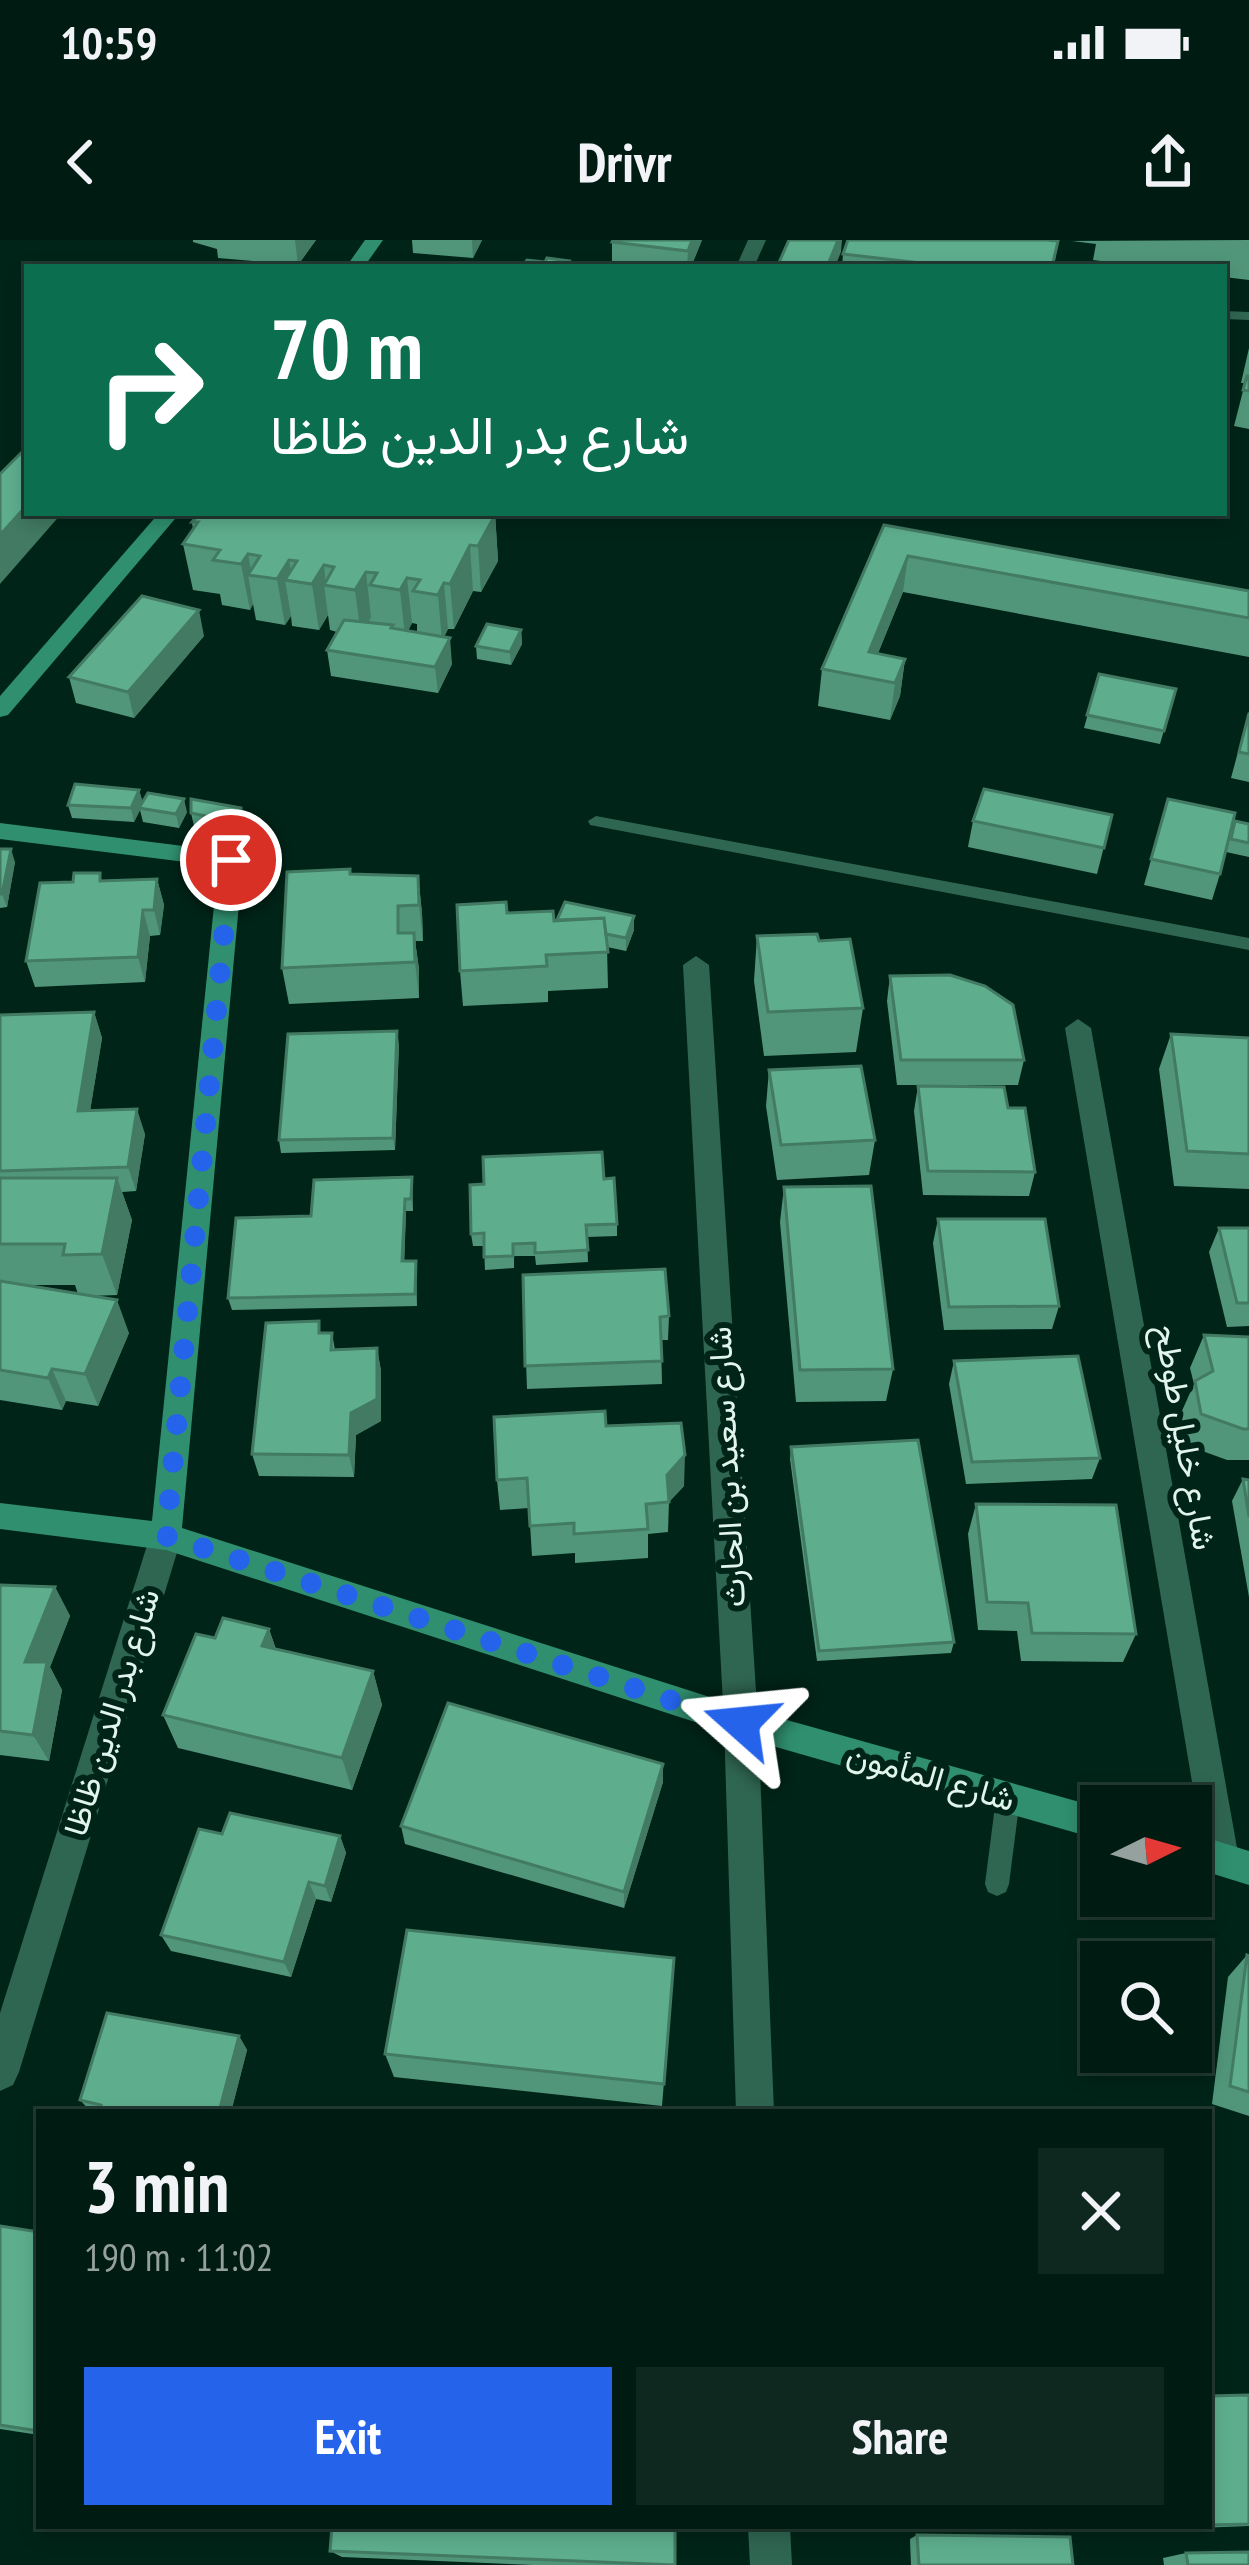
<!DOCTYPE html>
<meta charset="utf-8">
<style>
body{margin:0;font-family:"PT Sans Narrow",Vazirmatn,sans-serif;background:#0e2820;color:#f1f3f6;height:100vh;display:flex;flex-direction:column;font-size:45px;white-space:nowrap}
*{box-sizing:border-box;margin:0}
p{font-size:39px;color:#95a19f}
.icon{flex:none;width:66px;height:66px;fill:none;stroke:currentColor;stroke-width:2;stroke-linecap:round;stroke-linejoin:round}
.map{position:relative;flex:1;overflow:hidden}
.drawer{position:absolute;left:36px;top:1869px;width:1176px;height:420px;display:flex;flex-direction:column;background:#001b12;border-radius:0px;box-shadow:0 6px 18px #0003,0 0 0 3px #223932}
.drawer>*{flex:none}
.guide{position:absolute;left:24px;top:24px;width:1203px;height:252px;border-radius:0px;box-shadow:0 6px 18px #0003,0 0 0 3px #223932;background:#0b6e4f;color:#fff;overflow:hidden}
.needle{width:78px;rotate:85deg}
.fabs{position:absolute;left:1080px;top:1545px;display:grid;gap:24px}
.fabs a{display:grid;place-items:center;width:132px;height:132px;border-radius:0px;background:#001b12;box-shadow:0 6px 18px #0003,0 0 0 3px #223932;font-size:60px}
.pin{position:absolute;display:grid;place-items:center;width:102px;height:102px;color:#fff;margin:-51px;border:6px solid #fff;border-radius:50%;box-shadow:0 3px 12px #0007}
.me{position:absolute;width:132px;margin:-66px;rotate:288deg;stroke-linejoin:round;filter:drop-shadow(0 0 9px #0008)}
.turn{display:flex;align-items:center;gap:42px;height:252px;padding:0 48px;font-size:54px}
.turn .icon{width:156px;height:156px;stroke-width:2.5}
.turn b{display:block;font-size:84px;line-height:102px}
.round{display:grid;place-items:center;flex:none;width:126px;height:126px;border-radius:0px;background:#0e2820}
.head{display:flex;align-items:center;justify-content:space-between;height:204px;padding:0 48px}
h1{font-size:72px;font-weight:700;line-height:90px}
.cta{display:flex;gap:24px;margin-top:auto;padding:24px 48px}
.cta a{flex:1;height:138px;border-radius:0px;background:#2563eb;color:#fff;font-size:48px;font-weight:700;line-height:138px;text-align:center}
.cta a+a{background:#0e2820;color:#f1f3f6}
.status{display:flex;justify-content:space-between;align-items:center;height:84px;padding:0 60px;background:#001b12;direction:ltr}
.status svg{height:33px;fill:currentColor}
header{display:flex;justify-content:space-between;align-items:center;height:156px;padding:0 48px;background:#001b12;font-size:54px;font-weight:700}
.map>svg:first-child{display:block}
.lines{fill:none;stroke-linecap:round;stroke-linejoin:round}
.lane{fill:#2f6651;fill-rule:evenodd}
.street{fill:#2f6651;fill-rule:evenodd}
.secondary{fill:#2f8f6e;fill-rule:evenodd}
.wall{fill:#51967a;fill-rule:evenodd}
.shaded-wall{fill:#427a63}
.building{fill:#5eae8e;stroke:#427a63;stroke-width:3}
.route{stroke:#2563eb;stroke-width:21;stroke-dasharray:0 37.8}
.labels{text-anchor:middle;stroke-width:12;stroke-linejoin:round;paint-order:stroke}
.street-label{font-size:33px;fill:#e1f5ec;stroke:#002418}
</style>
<div class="status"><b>10:59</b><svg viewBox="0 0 49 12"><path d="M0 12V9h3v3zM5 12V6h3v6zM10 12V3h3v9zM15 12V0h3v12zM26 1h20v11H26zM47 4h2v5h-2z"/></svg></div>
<header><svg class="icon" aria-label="back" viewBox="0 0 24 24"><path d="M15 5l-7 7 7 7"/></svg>Drivr<svg class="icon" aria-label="share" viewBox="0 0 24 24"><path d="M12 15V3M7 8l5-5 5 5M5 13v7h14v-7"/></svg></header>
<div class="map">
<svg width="1249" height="2325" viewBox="0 0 1249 2325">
<rect width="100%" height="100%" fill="#002418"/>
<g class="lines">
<g class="lane">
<polygon points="1224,71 1249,72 1249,80 1224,79"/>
<polygon points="596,576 1249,698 1249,710 590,585 588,581"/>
<polygon points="1008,1547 1016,1550 1020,1558 1009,1644 1006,1652 997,1656 988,1652 985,1644 996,1558 1000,1550"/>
</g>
<g class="street">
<polygon points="748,0 766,0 754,27 736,27"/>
<polygon points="696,716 709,725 758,1482 774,1872 736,1872 724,1482 683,725"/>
<polygon points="1078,779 1091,788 1239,1619 1234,1631 1222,1636 1210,1631 1205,1619 1065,788"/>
<polygon points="166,1282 177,1286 182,1296 19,1832 13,1845 0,1851 0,1773 150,1296 155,1286"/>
<polygon points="748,2286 790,2286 792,2325 750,2325"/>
</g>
<g class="secondary">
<polygon points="365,0 383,0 364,27 346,27"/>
<polygon points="159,273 180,273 8,475 0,477 0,456"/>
<polygon points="0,583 231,612 243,620 182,1288 741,1467 1101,1568 1101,1600 741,1497 166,1310 0,1289 0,1263 152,1281 218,626 0,599"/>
<polygon points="1191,1593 1249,1611 1249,1645 1191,1627"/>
</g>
</g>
<g class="wall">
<polygon points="193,0 316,0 298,25 218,18 217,9 193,2"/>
<polygon points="412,0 482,0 473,18 413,13"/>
<polygon points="702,0 691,27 612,27 612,2"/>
<polygon points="1249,0 1249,40 1224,37 1224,27 1147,27 1093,20 1096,4 1072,1"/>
<polygon points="1058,1 1054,27 842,27 843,14"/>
<polygon points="1249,108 1249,189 1234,186 1245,143 1241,143"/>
<path d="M200,273H495L498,321L481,352L473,351L454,389H448L444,397L452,424L438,453L331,436L327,410L337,392L330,390L328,375L319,390L292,386L291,376L285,385L256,380L253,364L250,370L222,365L220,354L193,350L183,304L193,290L192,282ZM412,383L417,384V392L408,391Z"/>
<polygon points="884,285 1249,351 1249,417 903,352 878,413 905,419 900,456 890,480 818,466 822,429"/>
<polygon points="521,390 522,404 511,425 477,419 476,406"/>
<polygon points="204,396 134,478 76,463 69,437"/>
<polygon points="1099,434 1176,449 1160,504 1084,488"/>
<polygon points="1249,471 1249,542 1231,538"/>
<polygon points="139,550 143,563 187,572 179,588 143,582 140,570 134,582 72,578 68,565"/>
<polygon points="1168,559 1220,634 1212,660 1144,645"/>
<polygon points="191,573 244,581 243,597 194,586"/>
<polygon points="1112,575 1097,634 968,607 973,581"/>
<polygon points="1249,584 1249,617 1226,612 1230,595"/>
<polygon points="0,609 15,622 7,667 0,668"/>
<polygon points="351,634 418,636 422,673 423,701 415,701 419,729 419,758 289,764 282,728"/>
<polygon points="157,639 164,665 160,695 150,696 145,742 35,747 26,721 103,641"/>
<polygon points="507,673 554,681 634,676 634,690 626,711 607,707 608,748 548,751 548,762 463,766 460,731"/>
<polygon points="757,696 819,701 863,768 856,812 764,816 754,741"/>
<polygon points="890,736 1024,820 1018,845 897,845 887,761"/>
<path d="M94,772L102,798L90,871L145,894L136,951L122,952L132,980L117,1055L90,1056L129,1093L98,1166L66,1161L62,1170L0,1160V775ZM25,1045H75L78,1054Z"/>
<polygon points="1171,794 1249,798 1249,949 1174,946 1159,829"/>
<polygon points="399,804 395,910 281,913 279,900"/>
<polygon points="769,830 875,900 869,935 777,940 766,866"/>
<polygon points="918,846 1008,868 1035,932 1029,956 923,955 914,871"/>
<polygon points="412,937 413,971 406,971 404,1021 416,1021 417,1066 232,1070 228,1058 311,976"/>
<polygon points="604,939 617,984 617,996 587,997 588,1022 536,1025 535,1016 514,1016 514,1028 485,1030 484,1006 473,1006 471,994"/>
<polygon points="784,947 893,1129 886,1161 796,1162 780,982"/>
<polygon points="938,979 1059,1066 1052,1089 944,1090 933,1003"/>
<polygon points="1219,988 1249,988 1249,1086 1227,1087 1209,1012"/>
<polygon points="523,1035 669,1076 668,1100 661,1100 662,1144 527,1149"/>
<polygon points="322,1093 332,1093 335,1110 377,1108 381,1131 381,1181 356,1195 354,1237 259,1236 252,1214"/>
<polygon points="1204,1095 1249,1097 1249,1220 1227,1220 1186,1205 1181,1173 1194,1144 1190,1128"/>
<polygon points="954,1121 1100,1218 1092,1239 966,1244 949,1144"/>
<polygon points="606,1186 684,1246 669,1262 668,1292 648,1294 648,1318 575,1323 575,1313 532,1316 529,1268 500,1270 497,1240"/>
<polygon points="791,1207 954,1402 951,1413 817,1421 790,1219"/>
<polygon points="1243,1239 1249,1240 1249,1357 1232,1261"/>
<polygon points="976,1264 1136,1394 1123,1422 1021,1421 1017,1391 978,1390 968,1294"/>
<polygon points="0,1345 55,1347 70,1376 50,1427 62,1450 49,1521 0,1515"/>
<polygon points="269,1389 276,1409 373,1431 382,1465 352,1550 178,1508 163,1475 215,1398"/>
<polygon points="663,1524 663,1542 624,1668 405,1604 401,1586"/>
<polygon points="222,1594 340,1596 346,1613 331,1662 316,1659 291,1737 171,1711 161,1695"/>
<polygon points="1247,1715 1249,1716 1249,1876 1212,1864 1228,1737"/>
<polygon points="674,1718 662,1866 394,1837 385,1814"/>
<polygon points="239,1796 247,1810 231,1872 91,1872 80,1860"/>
<polygon points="0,1986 39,1992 39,2195 0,2189"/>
<polygon points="1249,2155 1249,2286 1172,2289 1171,2286 1209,2286"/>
<polygon points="917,2295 1073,2325 911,2325 910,2299"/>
<polygon points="330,2311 675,2325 533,2325 342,2317"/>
<polygon points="1186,2313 1249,2325 1164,2325 1163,2318"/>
</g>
<g class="shaded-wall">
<polygon points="295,0 316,0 298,25"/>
<polygon points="472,0 482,0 473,18"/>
<polygon points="692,0 702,0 691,27 687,27 688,11"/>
<polygon points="838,0 842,0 841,12 835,27 827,27"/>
<polygon points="27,265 27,273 62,273 0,344 0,295"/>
<polygon points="481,273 495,273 498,321 481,352 478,306"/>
<polygon points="470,305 473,351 454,389 450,344"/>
<polygon points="248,314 252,335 248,335 253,364 250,370 241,324"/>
<polygon points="908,316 903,352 868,438 869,412"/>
<polygon points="289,320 293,341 285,340 291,376 285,385 277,339"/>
<polygon points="324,325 326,345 324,345 328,375 319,390 312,344"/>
<polygon points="366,332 371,377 361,396 355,350"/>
<polygon points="407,338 412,383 405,396 400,350"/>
<polygon points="444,343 448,389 442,401 438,355"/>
<polygon points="199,370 204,396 134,478 128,452"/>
<polygon points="521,390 522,404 511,425 510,412"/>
<polygon points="450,398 452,424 438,453 435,427"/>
<polygon points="905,419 900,456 890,480 895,443"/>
<polygon points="139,550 143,564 134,582 131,568"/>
<polygon points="184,559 187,572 179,588 176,574"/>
<polygon points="11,609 15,622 7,667 2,654"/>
<polygon points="418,636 422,673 423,701 419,665"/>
<polygon points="157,639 164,665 160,695 154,670"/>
<polygon points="143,670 150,696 145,742 138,717"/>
<polygon points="634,676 634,690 626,711 626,698"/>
<polygon points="414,693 419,729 419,758 415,722"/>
<polygon points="94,772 102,798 86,896 78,871"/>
<polygon points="397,791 399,804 395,910 393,898"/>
<polygon points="137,869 145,894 136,951 128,927"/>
<polygon points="117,938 132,980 117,1055 102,1014"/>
<polygon points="405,959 406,971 404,1033 402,1021"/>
<polygon points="117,1060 129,1093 98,1166 85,1134"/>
<polygon points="377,1108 381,1131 381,1181 356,1195 354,1237 349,1215 351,1173"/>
<polygon points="52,1129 66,1161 62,1170 48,1138"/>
<polygon points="685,1215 684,1246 669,1262 667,1235"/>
<polygon points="55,1347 70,1376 50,1427 62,1450 49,1521 33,1495 25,1422"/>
<polygon points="269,1389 280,1423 262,1406"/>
<polygon points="373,1431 382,1465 352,1550 342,1518"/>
<polygon points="663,1524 663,1542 624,1668 624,1652"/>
<polygon points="340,1596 346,1613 331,1662 325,1646"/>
<polygon points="309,1642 316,1659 291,1737 284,1722"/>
<polygon points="239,1796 247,1810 231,1872 219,1872"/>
</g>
<g class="building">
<polygon points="613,0 692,0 688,11 612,2"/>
<polygon points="789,0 838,0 827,27 777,27"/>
<polygon points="848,0 1046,0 1058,1 1052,27 937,27 938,25 843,14"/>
<polygon points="547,18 569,21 566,25 577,27 522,27 527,20 545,22"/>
<polygon points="1247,136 1249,137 1249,151 1243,150"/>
<polygon points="27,207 27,265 0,295 0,234"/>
<polygon points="200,273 481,273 495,275 478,306 470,305 450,344 444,343 438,355 413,351 420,340 407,338 400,350 370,345 377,333 366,332 355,350 324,345 334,327 324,325 312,344 285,340 297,321 289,320 277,339 248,335 260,316 248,314 241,324 213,320 220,310 183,304 198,282 192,282"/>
<polygon points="884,285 1249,351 1249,378 908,316 869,412 905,419 895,443 822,429"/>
<polygon points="142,356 199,370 128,452 69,437"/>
<polygon points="344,380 393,385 391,388 450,398 435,427 327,410"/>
<polygon points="487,384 521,390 510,412 476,406"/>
<polygon points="1099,434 1176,449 1164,491 1087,475"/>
<polygon points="1249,473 1249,514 1239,512"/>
<polygon points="75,544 139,550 131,568 68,565"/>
<polygon points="984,549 1112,575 1104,608 973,581"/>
<polygon points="148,553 184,559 176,574 139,568"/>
<polygon points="191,559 241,568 240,583 191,573"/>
<polygon points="1168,559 1235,573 1220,634 1151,619"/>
<polygon points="1235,581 1249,584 1249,603 1231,599"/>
<polygon points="0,609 11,609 2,654 0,654"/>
<polygon points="350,629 350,634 418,636 419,665 398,666 398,693 414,693 415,722 282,728 287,632"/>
<polygon points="74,633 100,633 100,641 157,639 154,670 143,670 138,717 26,721 40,643 73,642"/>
<polygon points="506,662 507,673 553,671 554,681 604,678 608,712 546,715 547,726 460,731 457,665"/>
<polygon points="565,662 634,676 626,698 606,694 604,678 557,680"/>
<polygon points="817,694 819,701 850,699 863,768 768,772 757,696"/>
<polygon points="950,735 985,746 1013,765 1024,820 901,820 890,736"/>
<polygon points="94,772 78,871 137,869 128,927 0,931 0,775"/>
<polygon points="397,791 393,898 279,900 288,794"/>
<polygon points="1171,794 1249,798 1249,914 1187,911"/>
<polygon points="861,826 875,900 781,905 769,830"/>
<polygon points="918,846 1004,847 1008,868 1025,868 1035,932 928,931"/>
<polygon points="602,912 604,939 614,938 617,984 586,985 588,1010 535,1013 535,1003 513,1004 513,1016 484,1017 484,993 471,994 470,945 484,944 483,917"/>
<polygon points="412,937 411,959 405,959 402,1021 416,1021 415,1054 228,1058 236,978 311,976 314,940"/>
<polygon points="0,938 117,938 102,1014 63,1015 65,1004 0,1004"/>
<polygon points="871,946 893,1129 800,1130 784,947"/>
<polygon points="938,979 1045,979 1059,1066 949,1067"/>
<polygon points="1219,988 1249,988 1249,1063 1237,1063"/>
<polygon points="665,1029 669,1076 660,1077 662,1121 525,1126 523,1035"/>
<polygon points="0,1041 117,1060 85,1134 52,1129 48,1138 0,1130"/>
<polygon points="319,1081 319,1093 332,1093 331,1110 377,1108 377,1159 351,1173 349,1215 252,1214 266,1083"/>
<polygon points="1204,1095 1249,1097 1249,1189 1243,1189 1201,1174 1195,1141 1213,1131"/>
<polygon points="1078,1116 1100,1218 972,1222 954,1121"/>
<polygon points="605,1171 606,1186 681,1183 685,1215 667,1235 669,1262 646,1264 648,1289 574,1294 574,1283 530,1286 527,1238 497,1240 494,1177"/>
<polygon points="918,1200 954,1402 819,1411 791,1207"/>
<polygon points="1243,1239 1249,1240 1249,1277"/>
<polygon points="976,1264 1116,1265 1136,1394 1032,1393 1028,1363 987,1362"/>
<polygon points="0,1345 55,1347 25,1422 47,1422 33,1495 0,1491"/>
<polygon points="223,1378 269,1389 262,1406 373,1431 342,1518 163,1475 196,1394 215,1398"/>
<polygon points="448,1463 663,1524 624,1652 401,1586"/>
<polygon points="230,1573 340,1596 325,1646 309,1642 284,1722 161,1695 199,1589 222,1594"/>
<polygon points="407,1690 674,1718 664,1844 385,1814"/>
<polygon points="1247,1715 1249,1716 1249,1852 1230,1846"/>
<polygon points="107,1773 239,1796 219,1872 99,1872 101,1865 80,1860"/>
<polygon points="0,1986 39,1992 39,2191 0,2185"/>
<polygon points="1249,2155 1249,2284 1209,2285 1209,2156"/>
<polygon points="332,2286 675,2286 675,2325 330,2311"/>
<polygon points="917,2295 1070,2297 1073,2325 919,2325"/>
<polygon points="1249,2312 1249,2325 1188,2325 1186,2313"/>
</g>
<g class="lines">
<polyline class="route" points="231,620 166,1296 741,1483"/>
</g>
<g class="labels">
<g class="street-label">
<text transform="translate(1186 1197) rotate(80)" y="12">شارع خليل طوطح</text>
<text transform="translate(726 1227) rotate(-93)" y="12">شارع سعيد بن الحارث</text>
<text transform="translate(111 1472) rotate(-73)" y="12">شارع بدر الدين ظاظا</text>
<text transform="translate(931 1536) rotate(16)" y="12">شارع المأمون</text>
</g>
</g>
</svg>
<div class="fabs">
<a><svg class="needle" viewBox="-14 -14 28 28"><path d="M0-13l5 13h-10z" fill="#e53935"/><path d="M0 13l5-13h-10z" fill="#95a19f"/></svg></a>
<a><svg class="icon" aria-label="search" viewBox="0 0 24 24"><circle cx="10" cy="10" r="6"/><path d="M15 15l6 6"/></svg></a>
</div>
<div class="pin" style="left:231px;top:620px;background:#d93025"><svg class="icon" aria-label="arrive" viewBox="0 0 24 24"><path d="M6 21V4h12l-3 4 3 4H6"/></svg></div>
<svg class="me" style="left:741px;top:1483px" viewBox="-20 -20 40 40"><path d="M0-17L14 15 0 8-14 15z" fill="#2563eb" stroke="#fff" stroke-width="4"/></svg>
<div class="guide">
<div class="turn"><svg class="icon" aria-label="right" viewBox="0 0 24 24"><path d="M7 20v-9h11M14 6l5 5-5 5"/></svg><div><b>70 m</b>شارع بدر الدين ظاظا</div></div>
</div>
<section class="drawer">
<div class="head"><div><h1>3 min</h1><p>190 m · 11:02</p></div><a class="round"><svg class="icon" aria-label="close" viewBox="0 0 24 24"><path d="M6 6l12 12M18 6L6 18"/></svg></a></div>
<div class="cta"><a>Exit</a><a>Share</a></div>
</section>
</div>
